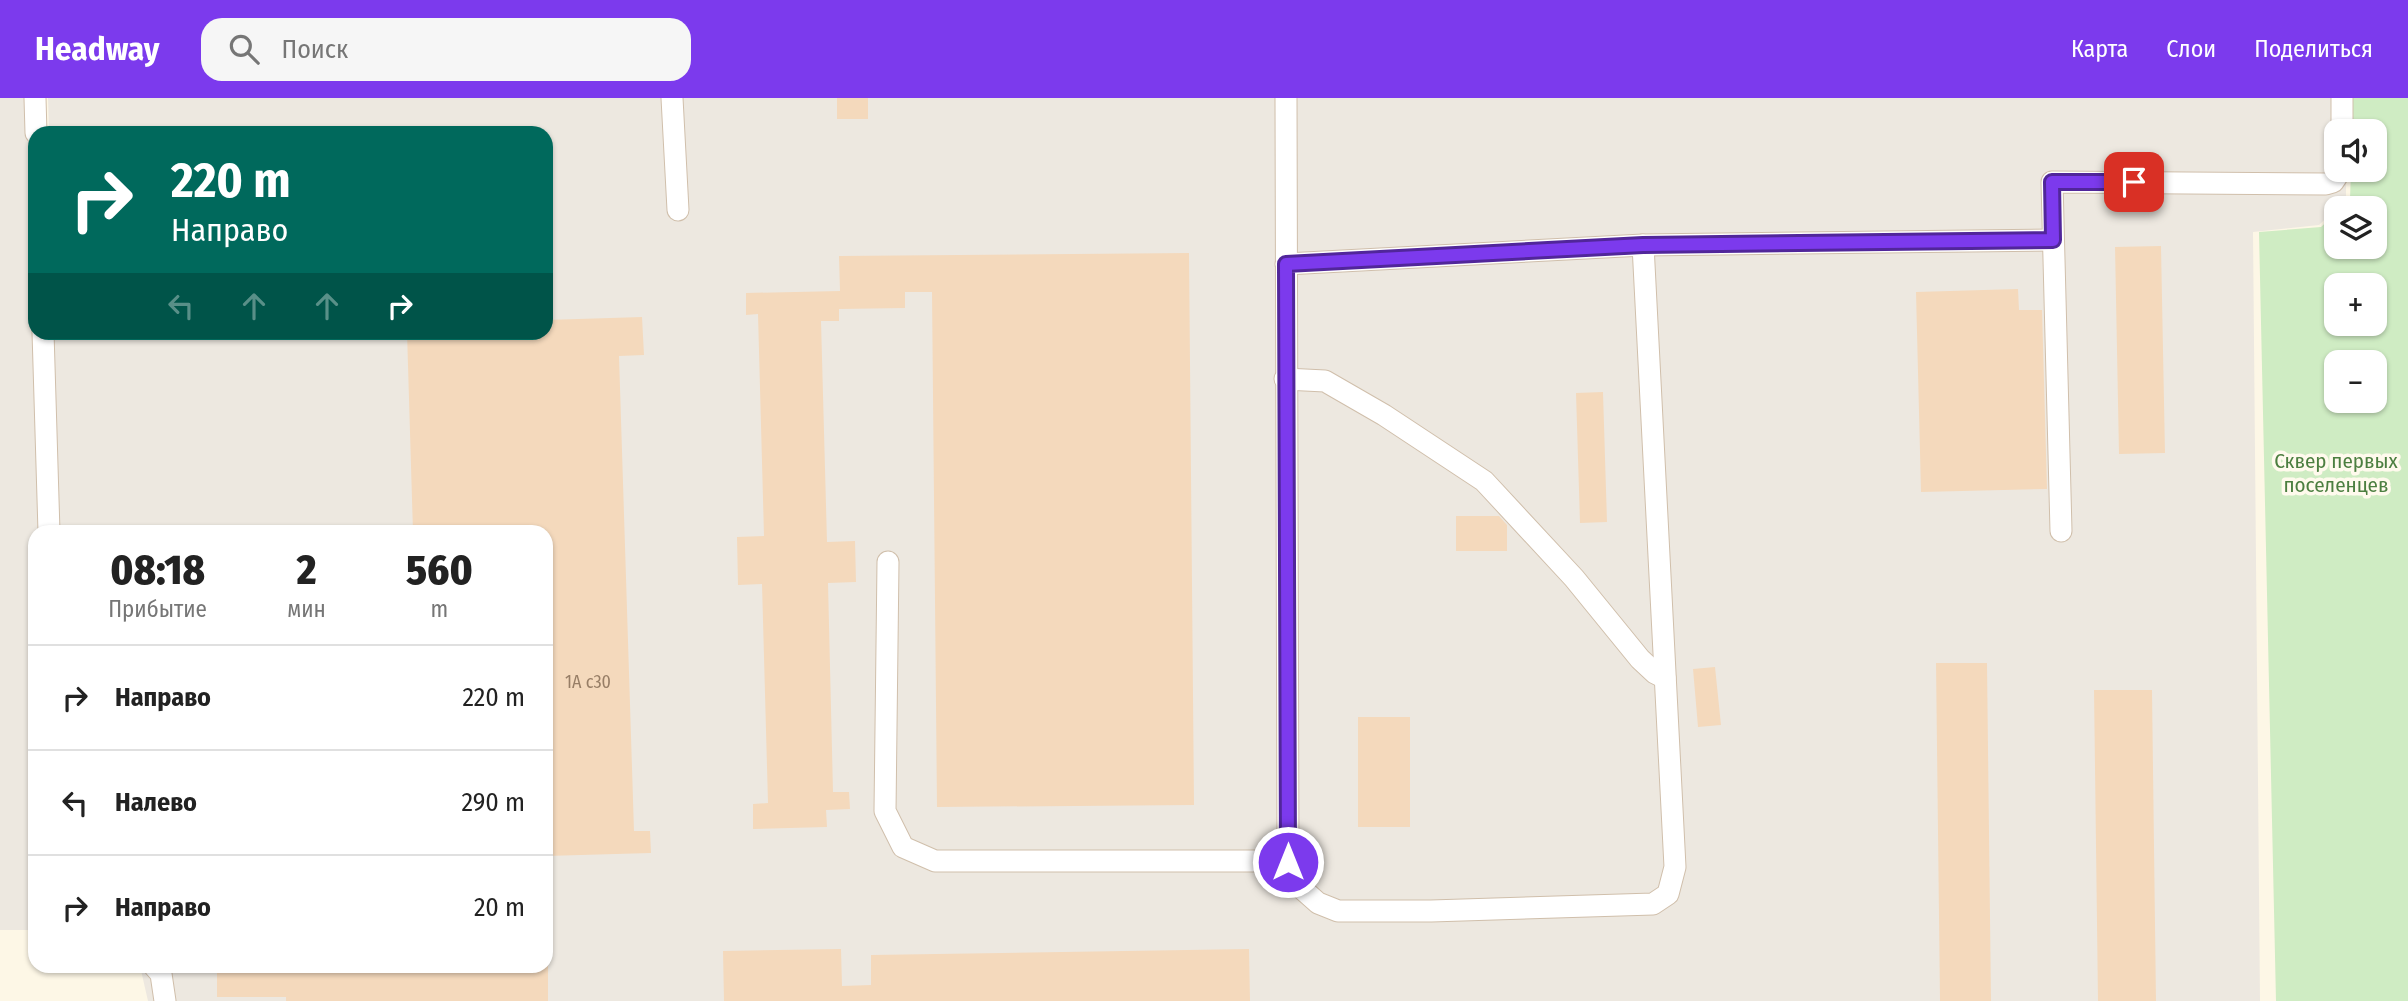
<!DOCTYPE html>
<html lang="ru">
<meta charset="utf-8">
<style>
body{margin:0;font-family:"Fira Sans Condensed",sans-serif;background:#f6f6f6;color:#222;height:100vh;display:flex;flex-direction:column;font-size:26px;white-space:nowrap}
*{box-sizing:border-box;margin:0}
p{font-size:23px;color:#767676}
.icon{flex:none;width:38px;height:38px;fill:none;stroke:currentColor;stroke-width:2;stroke-linecap:round;stroke-linejoin:round}
.map{position:relative;flex:1;overflow:hidden}
.sheet{position:absolute;left:28px;top:427px;width:525px;height:448px;display:flex;flex-direction:column;background:#fff;border-radius:21px;box-shadow:0 2px 5px #0004}
.sheet>*{flex:none}
.banner{position:absolute;left:28px;top:28px;width:525px;height:214px;border-radius:21px;box-shadow:0 2px 5px #0004;background:#00695c;color:#fff;overflow:hidden}
.tools{position:absolute;left:2324px;top:21px;display:grid;gap:14px}
.tools a{display:grid;place-items:center;width:63px;height:63px;border-radius:14px;background:#fff;box-shadow:0 2px 5px #0004;font-size:35px}
.pin{position:absolute;display:grid;place-items:center;width:60px;height:60px;color:#fff;margin:-30px;border-radius:14px;box-shadow:0 4px 10px #0006}
.me{position:absolute;width:77px;margin:-38px;rotate:0deg;stroke-linejoin:round;filter:drop-shadow(0 0 5px #0008)}
.turn{display:flex;align-items:center;gap:24px;height:147px;padding:0 28px;font-size:32px}
.turn .icon{width:91px;height:91px;stroke-width:2.5}
.turn b{display:block;font-size:49px;line-height:60px}
.lanes{display:flex;align-items:center;height:66px;padding:0 28px;background:#0003;justify-content:center;gap:35px;direction:ltr}
.lanes .off{opacity:.35}
.eta{display:flex;justify-content:space-evenly;align-items:center;height:119px;text-align:center}
.eta b{font-size:42px;font-weight:800;line-height:49px}
ul{padding:0;list-style:none}
li{display:flex;align-items:center;gap:21px;height:105px;padding:0 28px;border-top:2px solid #e0e0e0}
li div{flex:1}
li b{display:block;font-size:26px}
li em{font-style:normal}
header{display:flex;align-items:center;gap:42px;box-sizing:border-box;height:98px;padding:0 35px;background:#7c3aed;color:#fff}
header strong{font-size:33px}
nav{display:flex;gap:38px;margin-inline-start:auto;font-size:24px}
.search{width:490px;height:63px;background:#f6f6f6;display:flex;align-items:center;gap:18px;box-sizing:border-box;padding:0 24px;border-radius:21px;color:#767676;font-size:26px}
.map>svg:first-child{display:block}
.industrial{fill:#ede8e0}
.green{fill:#cfecc3;fill-rule:evenodd}
.building{fill:#f4d9bc}
.lines{fill:none;stroke-linecap:round;stroke-linejoin:round}
.minor-casing{stroke:#d0bfab;stroke-width:23}
.minor{stroke:#fff;stroke-width:21}
.route-casing{stroke:#51269a;stroke-width:18}
.route{stroke:#7c3aed;stroke-width:12}
.labels{text-anchor:middle;stroke-width:7;stroke-linejoin:round;paint-order:stroke}
.number-label{font-size:18px;fill:#977e66}
.park-label{font-size:21px;fill:#4c7f40;stroke:#fffaed}
</style>
<header>
<strong>Headway</strong>
<div class="search"><svg class="icon" aria-label="search" viewBox="0 0 24 24"><circle cx="10" cy="10" r="6"/><path d="M15 15l6 6"/></svg>Поиск</div>
<nav><a>Карта</a><a>Слои</a><a>Поделиться</a></nav>
</header>
<div class="map">
<svg width="2408" height="903" viewBox="0 0 2408 903">
<rect width="100%" height="100%" fill="#fdf7e6"/>
<g class="industrial">
<polygon points="0,0 32,0 41,434 35,434 35,832 0,832"/>
<polygon points="48,0 2346,0 2336,33 2336,72 2346,72 2346,101 2319,127 2253,134 2260,903 148,903 140,868 546,868 546,434 55,434 52,235 546,234 546,35 49,35"/>
</g>
<path class="green" d="M2351,0H2408V903H2276L2259,134L2321,129L2336,115V149H2375V110H2341L2350,101L2351,72H2375V33H2351ZM2336,187H2375V226H2336ZM2336,264H2375V303H2336Z"/>
<g class="building">
<rect x="837" y="0" width="31" height="21"/>
<polygon points="2161,148 2165,355 2119,356 2115,149"/>
<polygon points="1189,155 1194,707 937,709 932,194 905,194 905,210 839,211 839,223 821,223 827,444 855,443 856,484 828,485 833,694 849,694 850,711 826,712 827,729 753,731 753,706 768,705 762,486 738,487 737,439 764,438 758,216 746,217 746,195 840,193 839,158"/>
<polygon points="2018,191 2019,212 2042,212 2047,391 1921,394 1916,194"/>
<polygon points="642,219 644,257 619,258 634,733 650,733 651,755 546,758 546,434 413,434 407,234 546,234 546,222"/>
<polygon points="1603,294 1607,424 1580,425 1576,295"/>
<polygon points="1456,418 1499,418 1507,427 1507,453 1456,453"/>
<polygon points="1936,565 1987,565 1991,903 1940,903"/>
<polygon points="1715,569 1721,627 1698,629 1693,571"/>
<polygon points="2094,592 2152,592 2156,903 2098,903"/>
<rect x="1358" y="619" width="52" height="110"/>
<polygon points="841,851 842,888 871,887 871,857 1249,851 1250,903 724,903 723,853"/>
<polygon points="217,868 548,868 548,903 286,903 286,899 217,899"/>
</g>
<g class="lines">
<defs>
<g id="minor">
<polyline points="35,0 36,35"/>
<polyline points="672,0 678,112"/>
<polyline points="1286,0 1288,763 1300,789 1318,805 1338,813 1431,813 1653,806 1668,796 1675,769 1643,147"/>
<polyline points="2342,33 2342,0"/>
<polyline points="1286,166 1643,147 2053,142"/>
<polyline points="43,234 49,434"/>
<polyline points="1285,281 1325,283 1384,317 1484,383 1574,480 1640,561 1655,575 1665,580"/>
<polyline points="2061,433 2052,84 2326,86 2333,84 2341,72"/>
<polyline points="888,464 885,713 903,749 935,763 1288,763"/>
<polyline points="154,868 161,876 165,903"/>
</g>
</defs>
<use href="#minor" class="minor-casing"/>
<use href="#minor" class="minor"/>
</g>
<g class="lines">
<defs>
<polyline id="route" points="1288,764 1286,166 1643,147 2053,142 2052,84 2134,84"/>
</defs>
<use href="#route" class="route-casing"/>
<use href="#route" class="route"/>
</g>
<g class="labels">
<g class="number-label">
<text x="588" y="590">1А с30</text>
</g>
<g class="park-label">
<text x="2336" y="370">Сквер первых<tspan x="2336" dy="24">поселенцев</tspan></text>
</g>
</g>
</svg>
<div class="tools">
<a><svg class="icon" aria-label="sound" viewBox="0 0 24 24"><path d="M4 9h4l5-4v14l-5-4H4zM17 9q2 3 0 6"/></svg></a>
<a><svg class="icon" aria-label="layers" viewBox="0 0 24 24"><path d="M12 4l9 5-9 5-9-5zM3 14l9 5 9-5"/></svg></a>
<a>+</a>
<a>−</a>
</div>
<div class="pin" style="left:2134px;top:84px;background:#d93025"><svg class="icon" aria-label="arrive" viewBox="0 0 24 24"><path d="M6 21V4h12l-3 4 3 4H6"/></svg></div>
<svg class="me" style="left:1288px;top:764px" viewBox="-20 -20 40 40"><circle r="17" fill="#7c3aed" stroke="#fff" stroke-width="3"/><path d="M0-11L8 9 0 5-8 9z" fill="#fff"/></svg>
<div class="banner">
<div class="turn"><svg class="icon" aria-label="right" viewBox="0 0 24 24"><path d="M7 20v-9h11M14 6l5 5-5 5"/></svg><div><b>220 m</b>Направо</div></div>
<div class="lanes"><svg class="icon off" aria-label="left" viewBox="0 0 24 24"><path d="M17 20v-9H6M10 6l-5 5 5 5"/></svg><svg class="icon off" aria-label="ahead" viewBox="0 0 24 24"><path d="M12 20V5M6 11l6-6 6 6"/></svg><svg class="icon off" aria-label="ahead" viewBox="0 0 24 24"><path d="M12 20V5M6 11l6-6 6 6"/></svg><svg class="icon" aria-label="right" viewBox="0 0 24 24"><path d="M7 20v-9h11M14 6l5 5-5 5"/></svg></div>
</div>
<section class="sheet">
<div class="eta">
<div><b>08:18</b><p>Прибытие</p></div>
<div><b>2</b><p>мин</p></div>
<div><b>560</b><p>m</p></div>
</div>
<ul>
<li><svg class="icon" aria-label="right" viewBox="0 0 24 24"><path d="M7 20v-9h11M14 6l5 5-5 5"/></svg><div><b>Направо</b></div><em>220 m</em></li>
<li><svg class="icon" aria-label="left" viewBox="0 0 24 24"><path d="M17 20v-9H6M10 6l-5 5 5 5"/></svg><div><b>Налево</b></div><em>290 m</em></li>
<li><svg class="icon" aria-label="right" viewBox="0 0 24 24"><path d="M7 20v-9h11M14 6l5 5-5 5"/></svg><div><b>Направо</b></div><em>20 m</em></li>
</ul>
</section>
</div>
